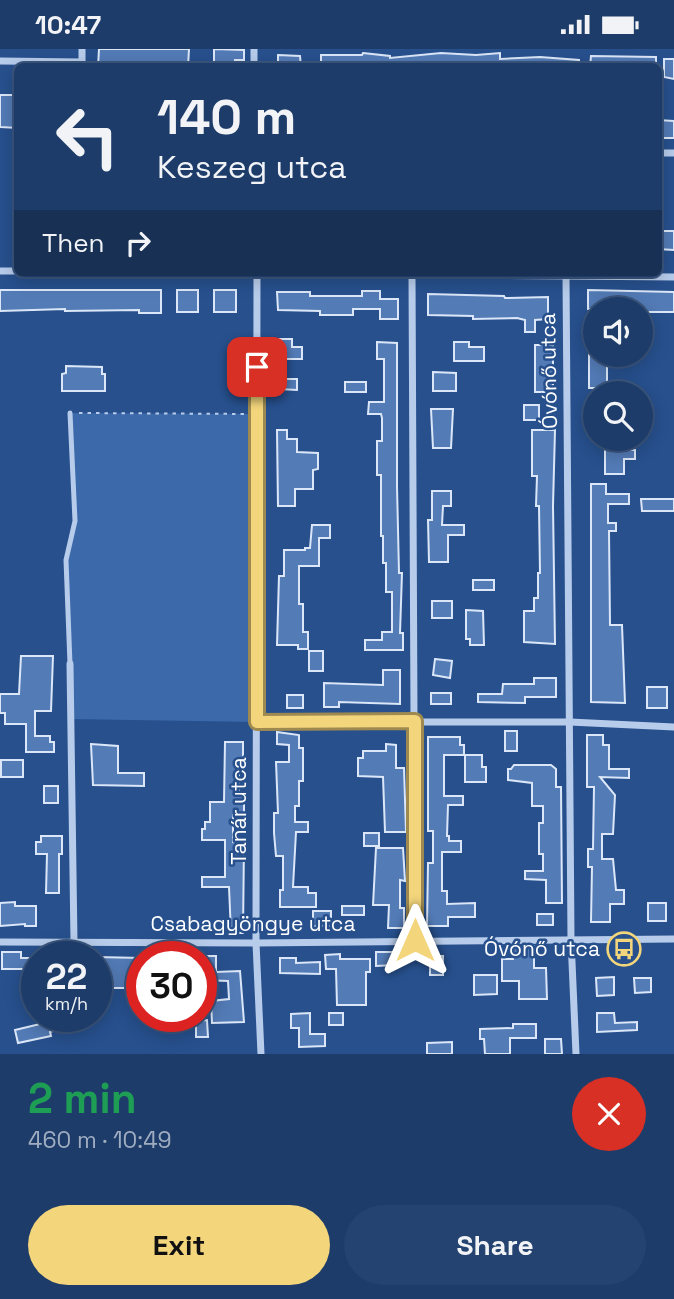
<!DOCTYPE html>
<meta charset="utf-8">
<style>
body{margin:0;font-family:"Space Grotesk",sans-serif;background:#254370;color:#f1f3f6;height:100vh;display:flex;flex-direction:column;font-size:26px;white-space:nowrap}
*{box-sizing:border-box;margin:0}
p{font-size:23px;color:#a0adc1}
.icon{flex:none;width:38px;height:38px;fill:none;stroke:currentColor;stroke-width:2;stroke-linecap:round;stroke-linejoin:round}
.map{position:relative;height:1005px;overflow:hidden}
.sheet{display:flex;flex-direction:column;background:#1d3c6a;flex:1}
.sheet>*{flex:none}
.banner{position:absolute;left:14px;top:14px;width:648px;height:214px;border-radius:10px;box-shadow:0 4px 18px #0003,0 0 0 2px #3b567e;background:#1d3c6a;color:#f1f3f6;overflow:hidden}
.fabs{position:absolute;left:583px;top:248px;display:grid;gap:14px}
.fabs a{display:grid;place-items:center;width:70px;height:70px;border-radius:50%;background:#1d3c6a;box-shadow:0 4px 18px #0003,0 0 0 2px #3b567e;font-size:35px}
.speed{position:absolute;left:21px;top:892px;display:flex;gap:14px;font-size:35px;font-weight:700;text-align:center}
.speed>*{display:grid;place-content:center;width:91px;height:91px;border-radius:50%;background:#1d3c6a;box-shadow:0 4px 18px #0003,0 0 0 2px #3b567e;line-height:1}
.speed small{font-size:18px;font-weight:400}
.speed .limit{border:10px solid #d22;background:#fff;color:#111}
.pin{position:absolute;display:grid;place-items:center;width:60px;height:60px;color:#fff;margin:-30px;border-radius:14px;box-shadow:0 4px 10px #0006}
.me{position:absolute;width:77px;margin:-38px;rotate:0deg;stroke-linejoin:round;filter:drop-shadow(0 0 5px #0008)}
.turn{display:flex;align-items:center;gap:24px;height:147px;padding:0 28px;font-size:32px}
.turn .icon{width:91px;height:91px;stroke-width:2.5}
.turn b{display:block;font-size:49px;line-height:60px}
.then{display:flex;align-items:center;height:66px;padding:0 28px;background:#0003;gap:14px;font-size:26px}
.round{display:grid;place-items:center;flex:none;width:74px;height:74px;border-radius:37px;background:#254370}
.head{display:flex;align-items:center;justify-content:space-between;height:119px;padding:0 28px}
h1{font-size:42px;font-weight:700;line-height:52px;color:#1e9e55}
.cta{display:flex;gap:14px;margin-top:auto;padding:14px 28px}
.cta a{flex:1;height:80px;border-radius:42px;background:#f3d57c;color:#111;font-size:28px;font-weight:700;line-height:80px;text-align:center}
.cta a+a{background:#254370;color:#f1f3f6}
.status{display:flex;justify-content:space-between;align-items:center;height:49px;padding:0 35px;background:#1d3c6a;direction:ltr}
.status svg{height:19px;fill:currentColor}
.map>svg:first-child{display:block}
.green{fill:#3b69aa}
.building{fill:#537bb6;stroke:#dbe7f8;stroke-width:2}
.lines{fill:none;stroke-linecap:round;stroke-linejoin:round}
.path{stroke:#b7cceb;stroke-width:2;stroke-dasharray:3.5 5;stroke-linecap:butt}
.lane{stroke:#b7cceb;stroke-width:5}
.street{stroke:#b7cceb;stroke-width:7}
.route-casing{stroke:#9e8a51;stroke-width:18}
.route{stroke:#f3d57c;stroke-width:12}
.labels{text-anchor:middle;stroke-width:5;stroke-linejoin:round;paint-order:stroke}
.street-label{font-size:21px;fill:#fff;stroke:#27508d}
.poi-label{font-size:21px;fill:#fff;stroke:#27508d;text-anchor:end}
</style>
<div class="status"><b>10:47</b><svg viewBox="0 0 49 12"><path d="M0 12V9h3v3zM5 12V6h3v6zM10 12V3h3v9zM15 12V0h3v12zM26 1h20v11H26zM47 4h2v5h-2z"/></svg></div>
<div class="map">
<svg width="674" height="1005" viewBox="0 0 674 1005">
<rect width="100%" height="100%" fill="#27508d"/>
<polygon class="green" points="70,364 257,365 257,673 70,670 66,511 74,483"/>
<g class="building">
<polygon points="99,0 189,0 188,18 98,18"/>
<polygon points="214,0 244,1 244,11 235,11 235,18 214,18"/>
<polygon points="363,4 390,7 390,9 441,4 476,6 500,4 500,10 540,8 579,11 579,18 321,18 321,6 362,6"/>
<polygon points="278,6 300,7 301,18 278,18"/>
<polygon points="591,7 656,8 656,18 590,18"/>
<polygon points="664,10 674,10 674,30 664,28"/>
<polygon points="0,46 18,46 18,79 0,78"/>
<polygon points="658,71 674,72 674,89 658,89"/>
<polygon points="658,182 674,182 674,201 658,200"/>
<polygon points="0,241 161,241 161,264 139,264 139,261 65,262 65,260 0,262"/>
<rect x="177" y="241" width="21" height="22"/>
<rect x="214" y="241" width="22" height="22"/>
<polygon points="588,241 674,243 674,263 640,263 640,261 629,260 588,260"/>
<polygon points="362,242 380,242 380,250 398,250 398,270 380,270 380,260 353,260 353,266 320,266 320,262 278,261 277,243 310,243 310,247 362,247"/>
<polygon points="428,245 504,247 505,249 548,248 548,270 535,271 535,283 525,283 525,271 517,269 473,270 473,267 428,266"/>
<polygon points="279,290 292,290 292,298 302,298 302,310 279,310"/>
<polygon points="377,293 397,294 397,437 399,524 402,524 400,584 403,584 403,601 365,601 365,591 382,591 382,583 392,583 392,543 386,543 386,514 383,514 383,487 381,487 381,426 377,426 377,392 382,392 382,369 381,365 368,365 369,353 384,353 384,310 377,310"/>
<polygon points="454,293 469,293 469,298 484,298 484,312 454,312"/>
<rect x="535" y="296" width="18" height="47"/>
<rect x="589" y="306" width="18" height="33"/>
<polygon points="66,317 102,318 102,325 105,325 105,342 62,342 62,325 66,324"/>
<polygon points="433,323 456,324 456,342 433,342"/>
<polygon points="279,330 297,330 297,341 279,340"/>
<rect x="345" y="333" width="21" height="10"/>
<rect x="524" y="356" width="15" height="15"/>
<polygon points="431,360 453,360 451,399 433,399"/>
<polygon points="277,381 287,381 287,390 297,390 297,403 318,404 318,420 313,421 313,440 295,440 295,457 278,457"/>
<polygon points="532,381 555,381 553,457 555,595 524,593 524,562 534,562 534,549 538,549 538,524 540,524 539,457 536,457 537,427 532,427"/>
<polygon points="605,390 619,390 619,401 635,401 635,410 624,410 624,425 605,425"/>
<polygon points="591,435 606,435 606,445 629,445 629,455 608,455 608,474 616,474 616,482 609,482 610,576 622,576 625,654 591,653"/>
<polygon points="432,442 451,442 451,457 443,457 442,476 464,476 464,486 448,486 448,513 429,513 428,471 432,471"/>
<polygon points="641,450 674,450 674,462 642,462"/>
<polygon points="312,476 330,476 330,489 319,489 319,517 299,517 299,555 303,555 303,583 308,583 308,600 298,600 298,596 277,596 279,527 284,527 284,501 305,501 305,499 310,499"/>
<rect x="473" y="531" width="21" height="10"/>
<rect x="432" y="552" width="20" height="17"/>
<polygon points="466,561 483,562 484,596 470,596 470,590 466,590"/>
<rect x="309" y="602" width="14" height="20"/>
<polygon points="21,607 53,607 51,662 35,662 35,687 50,687 50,693 54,693 54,703 26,703 26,675 5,675 5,664 0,664 0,645 19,645"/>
<polygon points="435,610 452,612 450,629 433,626"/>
<polygon points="383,621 400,621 400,655 339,653 339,658 324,658 324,634 383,636"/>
<polygon points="534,629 556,629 556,648 525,648 525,654 478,653 478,645 502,645 503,635 534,635"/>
<rect x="647" y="638" width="20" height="21"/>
<rect x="431" y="644" width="20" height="11"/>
<rect x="287" y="646" width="16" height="13"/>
<rect x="505" y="682" width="12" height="20"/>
<polygon points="277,683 299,686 299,699 303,699 303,732 299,732 299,757 295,757 295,773 308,773 308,783 296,783 293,838 308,838 308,844 316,844 316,858 280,858 280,841 283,841 283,807 276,807 274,784 274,764 278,764 276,713 289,713 289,696 277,695"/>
<polygon points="587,686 603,686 603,696 609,696 609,720 629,720 629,729 600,728 615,746 613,785 602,785 602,810 613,810 616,841 624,841 624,855 610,855 610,873 591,873 592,818 588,818 588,800 593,800 594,738 587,738"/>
<polygon points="428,688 460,688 460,696 464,696 464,706 444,706 444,747 463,747 463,756 448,756 447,787 449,787 449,792 461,792 461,803 442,803 442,842 447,842 447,855 475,854 475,868 448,868 448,877 427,877 428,814 433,814 433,782 428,782"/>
<polygon points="225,693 243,693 243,710 239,710 239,747 244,747 244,766 233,766 233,793 244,794 243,884 231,884 229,838 202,838 202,828 225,828 225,791 202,791 202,780 205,780 205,773 210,773 210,753 224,753"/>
<polygon points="91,695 118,697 118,724 144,724 144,737 93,736"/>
<polygon points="386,695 396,696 396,719 404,719 406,783 385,783 383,728 358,727 358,709 363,709 363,702 386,702"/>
<polygon points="465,706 482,706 482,718 486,718 486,733 465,733"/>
<rect x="1" y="711" width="22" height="17"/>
<polygon points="514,716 551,716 556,720 556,738 561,738 562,854 546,854 546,831 525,830 525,822 543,822 543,805 539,805 539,774 543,774 543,757 532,757 532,734 508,731 508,720 511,720"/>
<rect x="44" y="737" width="14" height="17"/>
<rect x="364" y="784" width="15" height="13"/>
<polygon points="41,787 62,787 62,805 59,805 59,844 46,844 47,805 36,805 36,793 41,793"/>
<polygon points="376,799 403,799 405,832 400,831 400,859 404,859 404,879 388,879 389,856 373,856"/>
<polygon points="15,853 15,857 36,857 36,877 25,877 25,875 0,877 0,854"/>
<rect x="648" y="854" width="18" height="18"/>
<rect x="342" y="857" width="22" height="9"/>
<rect x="313" y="862" width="18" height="15"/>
<rect x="537" y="865" width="16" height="11"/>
<polygon points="534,897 534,919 546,919 547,950 519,950 519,932 502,932 502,910 513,910 512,898"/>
<polygon points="2,903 21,903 21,909 37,909 37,924 28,924 29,920 2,920"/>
<polygon points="376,903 395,903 395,916 376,917"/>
<polygon points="340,905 340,910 370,910 370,923 366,923 366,956 337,956 336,920 326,920 325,906"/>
<polygon points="201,907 216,907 216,923 240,922 244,973 212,974 211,952 229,950 228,932 201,931"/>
<rect x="430" y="907" width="13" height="19"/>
<polygon points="96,908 142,909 142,939 108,939 108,927 96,927"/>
<polygon points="280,909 296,909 296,914 320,913 320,925 280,924"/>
<polygon points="474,926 497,926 497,945 474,946"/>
<polygon points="614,928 614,946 597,947 596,929"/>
<polygon points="634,929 651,929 651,943 635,944"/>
<polygon points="310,964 310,985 325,985 325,997 299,998 299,979 291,979 291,965"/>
<rect x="329" y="964" width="14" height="12"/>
<polygon points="597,964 614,964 615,974 637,973 637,981 597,983"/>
<polygon points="38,968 70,968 72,975 50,983 51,987 18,994 15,981 40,975"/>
<polygon points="207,971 208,988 196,988 196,972"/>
<polygon points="513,975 536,975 536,989 510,989 510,1005 485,1005 484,990 480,990 480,980 513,979"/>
<polygon points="545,990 561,990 562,1005 545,1005"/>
<polygon points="452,993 452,1005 427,1005 427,994"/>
</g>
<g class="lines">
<polyline class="path" points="79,364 249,365"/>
<polyline class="lane" points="70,615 66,511 75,472 70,364"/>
<g class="street">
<polyline points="82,0 82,17"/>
<polyline points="254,0 254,18"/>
<polyline points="0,12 82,13"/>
<polyline points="658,104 674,104"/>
<polyline points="0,222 18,222"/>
<polyline points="200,224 674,228"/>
<polyline points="257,224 256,894 261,1005"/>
<polyline points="412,225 415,891"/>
<polyline points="566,227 571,890 576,1005"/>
<polyline points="70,615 74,893"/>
<polyline points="257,673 570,673 674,678"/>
<polyline points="0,893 256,894 674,890"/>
</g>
</g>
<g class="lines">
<defs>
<polyline id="route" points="257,318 257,673 415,672 415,891"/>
</defs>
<use href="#route" class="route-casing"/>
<use href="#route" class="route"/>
</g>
<defs>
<symbol id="bus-ring" viewBox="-11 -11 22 22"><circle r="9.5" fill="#27508d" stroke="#f3d57c" stroke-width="1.5"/><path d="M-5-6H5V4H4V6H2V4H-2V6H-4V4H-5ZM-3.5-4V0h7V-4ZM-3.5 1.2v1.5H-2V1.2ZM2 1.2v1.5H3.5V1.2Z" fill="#f3d57c"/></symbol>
</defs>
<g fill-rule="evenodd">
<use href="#bus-ring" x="605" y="881" width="38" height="38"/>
</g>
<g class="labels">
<g class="street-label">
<text transform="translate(549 322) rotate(-91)" y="7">Óvónő utca</text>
<text transform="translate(239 762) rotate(-90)" y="7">Tanár utca</text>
<text x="253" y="882">Csabagyöngye utca</text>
</g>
<g class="poi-label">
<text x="600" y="907">Óvónő utca</text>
</g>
</g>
</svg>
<div class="fabs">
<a><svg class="icon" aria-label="sound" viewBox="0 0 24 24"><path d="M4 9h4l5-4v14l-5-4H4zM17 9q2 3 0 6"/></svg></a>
<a><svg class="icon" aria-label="search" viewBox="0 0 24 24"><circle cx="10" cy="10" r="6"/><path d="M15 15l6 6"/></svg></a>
</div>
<div class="speed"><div>22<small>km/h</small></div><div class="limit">30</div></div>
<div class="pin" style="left:257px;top:318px;background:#d93025"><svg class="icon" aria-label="arrive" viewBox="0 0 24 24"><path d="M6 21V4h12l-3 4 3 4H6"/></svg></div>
<svg class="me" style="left:415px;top:891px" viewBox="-20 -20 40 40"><path d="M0-17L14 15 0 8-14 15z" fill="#f3d57c" stroke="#fff" stroke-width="4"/></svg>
<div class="banner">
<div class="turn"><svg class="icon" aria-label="left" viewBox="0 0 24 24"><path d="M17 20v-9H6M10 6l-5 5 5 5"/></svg><div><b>140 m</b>Keszeg utca</div></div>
<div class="then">Then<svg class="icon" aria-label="right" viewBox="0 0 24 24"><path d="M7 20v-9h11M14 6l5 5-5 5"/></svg></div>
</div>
</div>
<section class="sheet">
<div class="head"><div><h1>2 min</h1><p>460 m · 10:49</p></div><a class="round" style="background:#d93025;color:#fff"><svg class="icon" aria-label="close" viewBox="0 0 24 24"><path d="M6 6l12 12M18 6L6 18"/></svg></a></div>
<div class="cta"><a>Exit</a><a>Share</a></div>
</section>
